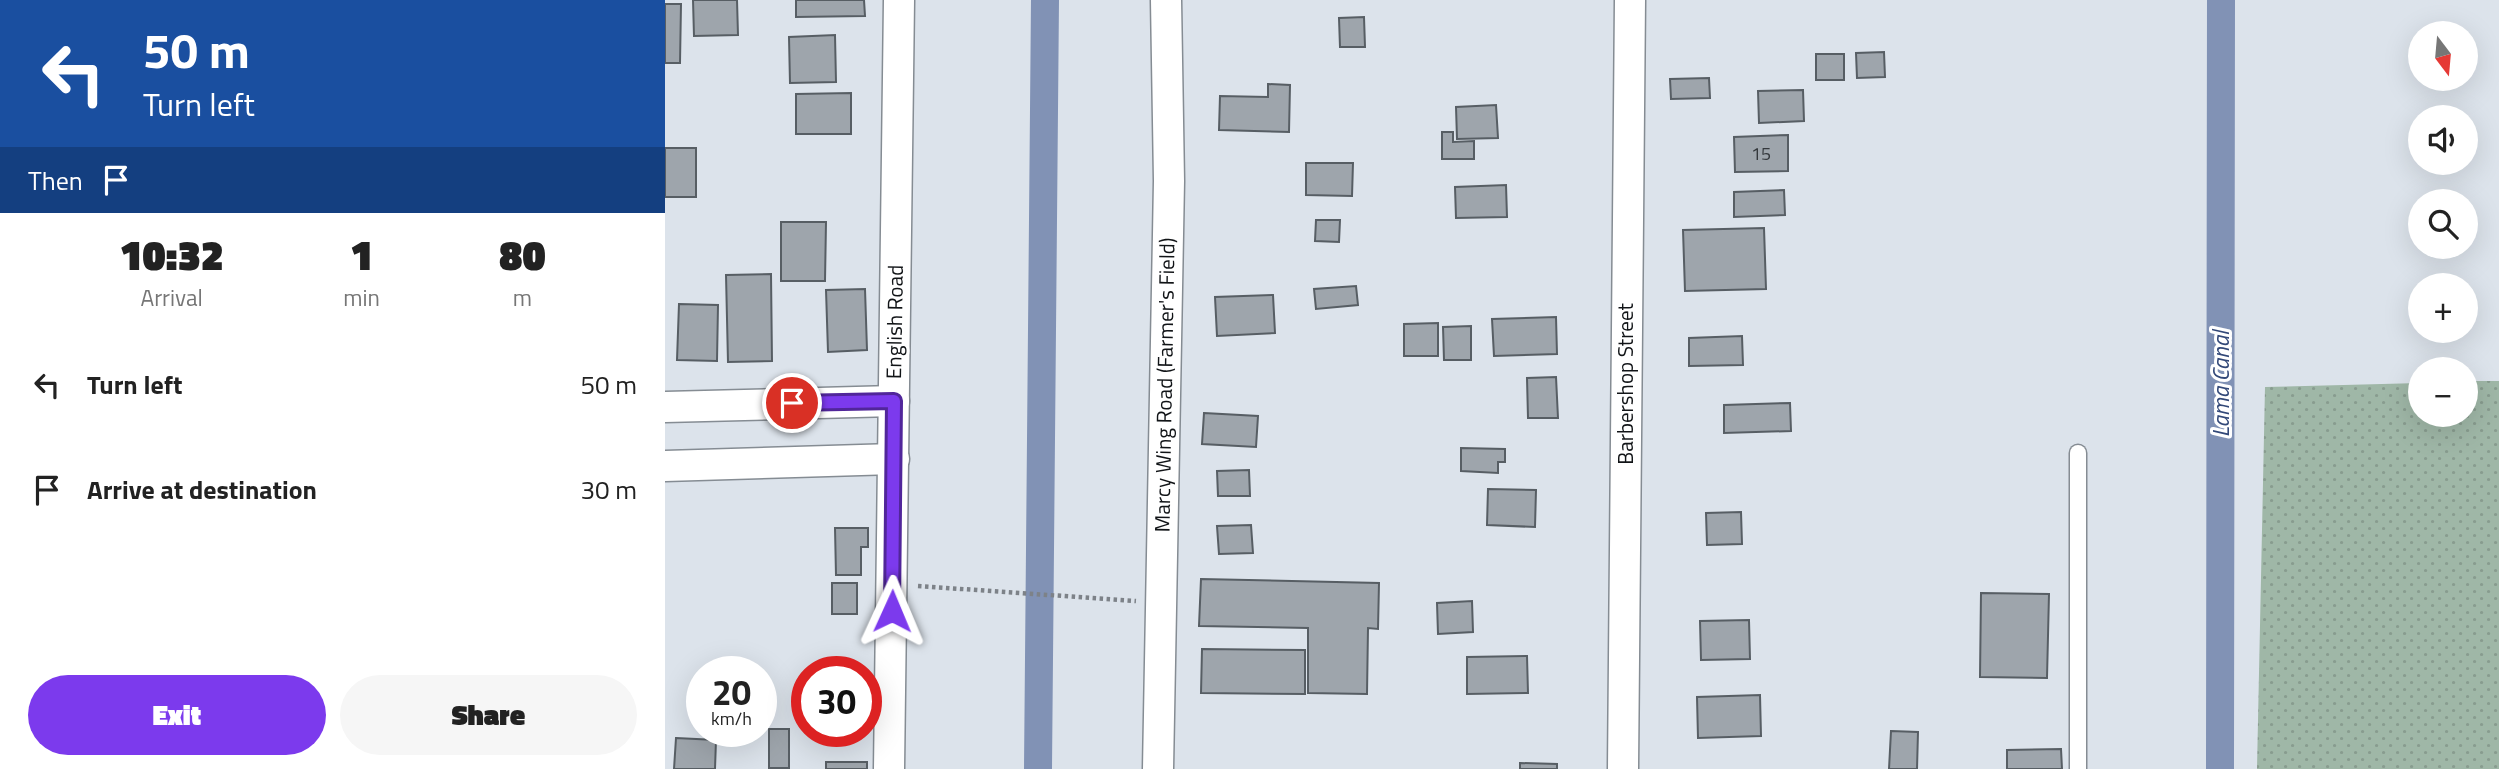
<!DOCTYPE html>
<meta charset="utf-8">
<style>
body{margin:0;font-family:"Titillium Web",sans-serif;background:#f6f6f6;color:#222;height:100vh;display:flex;flex-direction:column;font-size:26px;white-space:nowrap}
*{box-sizing:border-box;margin:0}
p{font-size:23px;color:#767676}
.icon{flex:none;width:38px;height:38px;fill:none;stroke:currentColor;stroke-width:2;stroke-linecap:round;stroke-linejoin:round}
.map{position:relative;flex:1;overflow:hidden}
.drawer{display:flex;flex-direction:column;background:#fff;width:665px}
.drawer>*{flex:none}
.hud{background:#1a4fa0;color:#fff;overflow:hidden}
.needle{width:46px;rotate:164deg}
.controls{position:absolute;left:1743px;top:21px;display:grid;gap:14px}
.controls a{display:grid;place-items:center;width:70px;height:70px;border-radius:50%;background:#fff;box-shadow:0 7px 28px #0002;font-size:35px}
.speed{position:absolute;left:21px;top:656px;display:flex;gap:14px;font-size:35px;font-weight:700;text-align:center}
.speed>*{display:grid;place-content:center;width:91px;height:91px;border-radius:50%;background:#fff;box-shadow:0 7px 28px #0002;line-height:1}
.speed small{font-size:18px;font-weight:400}
.speed .limit{border:10px solid #d22;background:#fff;color:#111}
.pin{position:absolute;display:grid;place-items:center;width:60px;height:60px;color:#fff;margin:-30px;border:4px solid #fff;border-radius:50%;box-shadow:0 2px 7px #0007}
.me{position:absolute;width:77px;margin:-38px;rotate:1deg;stroke-linejoin:round;filter:drop-shadow(0 0 5px #0008)}
.turn{display:flex;align-items:center;gap:24px;height:147px;padding:0 28px;font-size:32px}
.turn .icon{width:91px;height:91px;stroke-width:2.5}
.turn b{display:block;font-size:49px;line-height:60px}
.then{display:flex;align-items:center;height:66px;padding:0 28px;background:#0003;gap:14px;font-size:26px}
.eta{display:flex;justify-content:space-evenly;align-items:center;height:119px;text-align:center}
.eta b{font-size:42px;font-weight:800;line-height:49px}
.primary-button{display:flex;gap:14px;margin-top:auto;padding:14px 28px}
.primary-button a{flex:1;height:80px;border-radius:42px;background:#7c3aed;color:#fff;font-size:28px;font-weight:800;line-height:80px;text-align:center}
.primary-button a+a{background:#f6f6f6;color:#222}
ul{padding:0;list-style:none}
li{display:flex;align-items:center;gap:21px;height:105px;padding:0 28px}
li div{flex:1}
li b{display:block;font-size:26px}
li em{font-style:normal}
main{display:flex;flex:1;min-height:0}
.map>svg:first-child{display:block}
.grass{fill:url(#grass-dots)}
.lines{fill:none;stroke-linecap:round;stroke-linejoin:round}
.canal{stroke:#8192b5;stroke-width:28}
.building{fill:#9ea5ac;stroke:#575e64;stroke-width:2}
.service-casing{stroke:#858c93;stroke-width:19}
.minor-casing{stroke:#858c93;stroke-width:33}
.path{stroke:#7d8288;stroke-width:4.5;stroke-dasharray:3.5 3.5;stroke-linecap:butt}
.service{stroke:#fff;stroke-width:16}
.minor{stroke:#fff;stroke-width:30}
.route-casing{stroke:#51269a;stroke-width:18}
.route{stroke:#7c3aed;stroke-width:12}
.labels{text-anchor:middle;stroke-width:6;stroke-linejoin:round;paint-order:stroke}
.number-label{font-size:18px;fill:#34383c}
.street-label{font-size:21px;fill:#111417;stroke:#fff}
.water-label{font-size:23px;font-style:italic;fill:#324878;stroke:#fff}
</style>
<main>
<section class="drawer">
<div class="hud">
<div class="turn"><svg class="icon" aria-label="left" viewBox="0 0 24 24"><path d="M17 20v-9H6M10 6l-5 5 5 5"/></svg><div><b>50 m</b>Turn left</div></div>
<div class="then">Then<svg class="icon" aria-label="arrive" viewBox="0 0 24 24"><path d="M6 21V4h12l-3 4 3 4H6"/></svg></div>
</div>
<div class="eta">
<div><b>10:32</b><p>Arrival</p></div>
<div><b>1</b><p>min</p></div>
<div><b>80</b><p>m</p></div>
</div>
<ul>
<li><svg class="icon" aria-label="left" viewBox="0 0 24 24"><path d="M17 20v-9H6M10 6l-5 5 5 5"/></svg><div><b>Turn left</b></div><em>50 m</em></li>
<li><svg class="icon" aria-label="arrive" viewBox="0 0 24 24"><path d="M6 21V4h12l-3 4 3 4H6"/></svg><div><b>Arrive at destination</b></div><em>30 m</em></li>
</ul>
<div class="primary-button"><a>Exit</a><a>Share</a></div>
</section>
<div class="map">
<svg width="1834" height="769" viewBox="0 0 1834 769">
<defs>
<pattern id="grass-dots" width="8" height="8" patternUnits="userSpaceOnUse" patternTransform="scale(1.75)"><rect width="8" height="8" fill="#9fb7a7"/><path d="M2 2h.1M6 6h.1" fill="none" stroke="#889c8f" stroke-width="1.8" stroke-linecap="round"/></pattern>
</defs>
<rect width="100%" height="100%" fill="#dce3eb"/>
<polygon class="grass" points="1801,381 1834,381 1834,769 1592,769 1600,387 1755,383 1755,415 1801,415"/>
<g class="lines">
<g class="canal">
<polyline points="373,769 380,0"/>
<polyline points="1555,769 1556,0"/>
</g>
</g>
<g class="building">
<polygon points="28,0 72,0 73,35 29,36"/>
<polygon points="131,0 199,0 200,16 131,17"/>
<polygon points="0,4 16,4 15,63 0,63"/>
<polygon points="699,17 700,47 675,47 674,18"/>
<polygon points="170,35 171,82 125,83 124,37"/>
<polygon points="1219,52 1220,77 1192,78 1191,53"/>
<rect x="1151" y="54" width="28" height="26"/>
<polygon points="1044,78 1045,98 1006,99 1005,79"/>
<polygon points="603,84 625,85 624,132 554,130 555,96 603,97"/>
<polygon points="1138,90 1139,121 1094,123 1093,91"/>
<polygon points="186,93 186,134 131,134 131,94"/>
<polygon points="831,105 833,138 792,139 791,107"/>
<polygon points="777,132 788,132 788,142 809,141 809,159 777,159"/>
<polygon points="1123,135 1123,171 1070,172 1069,137"/>
<rect x="0" y="148" width="31" height="49"/>
<polygon points="641,163 688,163 687,196 641,195"/>
<polygon points="841,185 842,217 791,218 790,187"/>
<polygon points="1119,190 1120,215 1069,217 1069,192"/>
<polygon points="651,220 675,220 674,242 650,241"/>
<polygon points="116,222 161,222 160,281 116,281"/>
<polygon points="1099,228 1101,289 1020,291 1018,230"/>
<polygon points="106,274 107,361 63,362 61,275"/>
<polygon points="691,286 693,305 651,309 649,289"/>
<polygon points="200,289 202,350 163,352 161,290"/>
<polygon points="608,295 610,333 552,336 550,297"/>
<polygon points="14,304 53,305 52,361 12,360"/>
<polygon points="891,317 892,354 829,356 827,319"/>
<polygon points="773,323 773,356 739,356 739,324"/>
<polygon points="806,326 806,360 779,360 778,327"/>
<polygon points="1077,336 1078,365 1024,366 1024,338"/>
<polygon points="891,377 893,418 863,418 862,378"/>
<polygon points="1125,403 1126,431 1059,433 1059,405"/>
<polygon points="539,413 593,416 591,447 537,444"/>
<polygon points="796,448 840,449 840,462 833,462 833,473 796,471"/>
<polygon points="584,470 585,496 553,496 552,471"/>
<polygon points="823,489 871,490 870,527 822,525"/>
<polygon points="1076,512 1077,544 1042,545 1041,513"/>
<polygon points="586,525 588,553 554,554 552,526"/>
<polygon points="170,528 203,528 203,547 196,547 196,575 171,575"/>
<polygon points="536,579 714,583 713,629 703,628 702,694 643,693 643,628 534,626"/>
<rect x="167" y="583" width="25" height="31"/>
<polygon points="1316,593 1384,594 1382,678 1315,677"/>
<polygon points="807,601 808,632 773,634 772,603"/>
<polygon points="1084,620 1085,659 1036,660 1035,621"/>
<polygon points="537,649 640,650 640,694 536,693"/>
<polygon points="862,656 863,693 802,694 802,657"/>
<polygon points="1095,695 1096,736 1033,738 1032,697"/>
<rect x="104" y="729" width="20" height="39"/>
<polygon points="1226,731 1253,732 1252,769 1224,769"/>
<polygon points="11,738 51,740 50,769 9,769"/>
<polygon points="1396,749 1397,769 1342,769 1342,750"/>
<rect x="161" y="762" width="41" height="7"/>
<polygon points="855,763 892,764 892,769 855,769"/>
</g>
<g class="lines">
<defs>
<polyline id="service" points="1413,453 1413,769"/>
<g id="minor">
<polyline points="0,407 229,401"/>
<polyline points="0,466 229,459"/>
<polyline points="224,769 234,0"/>
<polyline points="493,769 504,181 501,0"/>
<polyline points="958,769 965,0"/>
</g>
</defs>
<use href="#service" class="service-casing"/>
<use href="#minor" class="minor-casing"/>
<polyline class="path" points="253,586 471,601"/>
<use href="#service" class="service"/>
<use href="#minor" class="minor"/>
</g>
<g class="lines">
<defs>
<polyline id="route" points="127,403 229,401 227,611"/>
</defs>
<use href="#route" class="route-casing"/>
<use href="#route" class="route"/>
</g>
<g class="labels">
<g class="number-label">
<text x="1096" y="160">15</text>
</g>
<g class="street-label">
<text transform="translate(230 322) rotate(-89)" y="7">English Road</text>
<text transform="translate(961 384) rotate(-90)" y="7">Barbershop Street</text>
<text transform="translate(500 385) rotate(-89)" y="7">Marcy Wing Road (Farmer's Field)</text>
</g>
<g class="water-label">
<text transform="translate(1556 384) rotate(-90)" y="8">Lama Canal</text>
</g>
</g>
</svg>
<div class="controls">
<a><svg class="needle" viewBox="-14 -14 28 28"><path d="M0-13l5 13h-10z" fill="#e53935"/><path d="M0 13l5-13h-10z" fill="#767676"/></svg></a>
<a><svg class="icon" aria-label="sound" viewBox="0 0 24 24"><path d="M4 9h4l5-4v14l-5-4H4zM17 9q2 3 0 6"/></svg></a>
<a><svg class="icon" aria-label="search" viewBox="0 0 24 24"><circle cx="10" cy="10" r="6"/><path d="M15 15l6 6"/></svg></a>
<a>+</a>
<a>−</a>
</div>
<div class="speed"><div>20<small>km/h</small></div><div class="limit">30</div></div>
<div class="pin" style="left:127px;top:403px;background:#d93025"><svg class="icon" aria-label="arrive" viewBox="0 0 24 24"><path d="M6 21V4h12l-3 4 3 4H6"/></svg></div>
<svg class="me" style="left:227px;top:611px" viewBox="-20 -20 40 40"><path d="M0-17L14 15 0 8-14 15z" fill="#7c3aed" stroke="#fff" stroke-width="4"/></svg>
</div>
</main>
